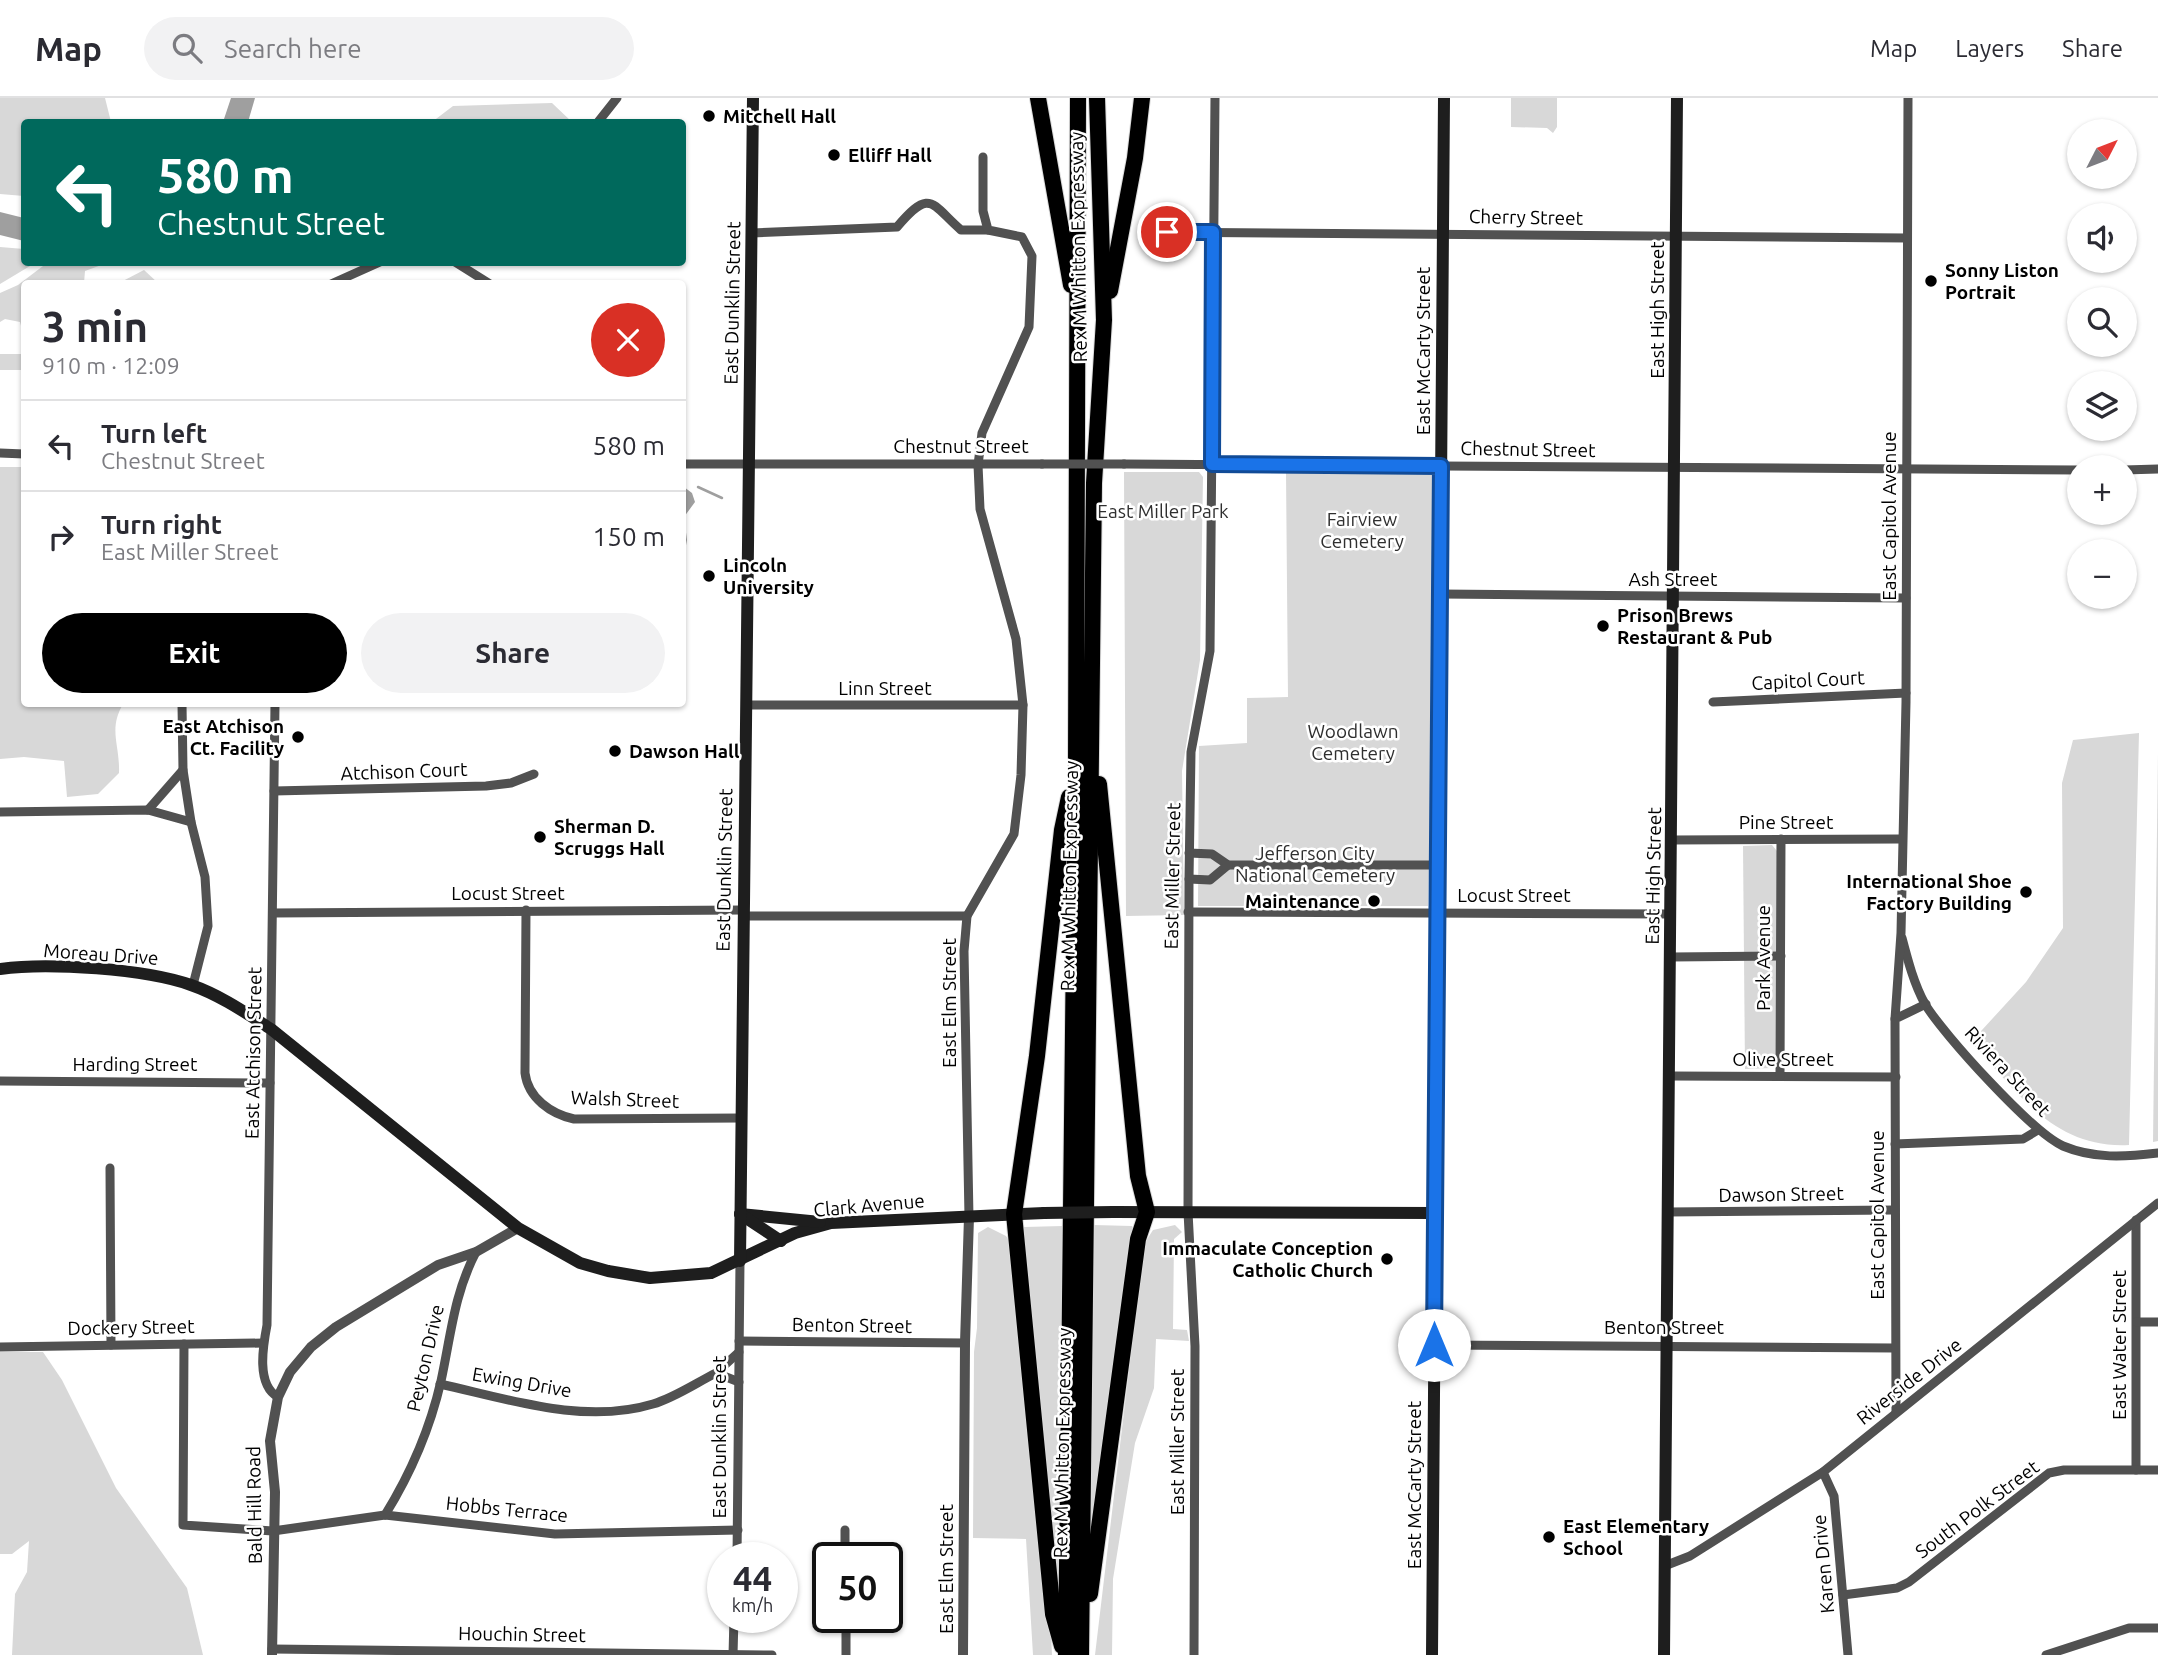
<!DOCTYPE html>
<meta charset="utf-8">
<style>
body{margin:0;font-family:Ubuntu,sans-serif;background:#f2f2f3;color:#2b2b33;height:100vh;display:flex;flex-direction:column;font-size:26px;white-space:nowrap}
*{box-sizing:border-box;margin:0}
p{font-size:23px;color:#7c7c81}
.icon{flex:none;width:38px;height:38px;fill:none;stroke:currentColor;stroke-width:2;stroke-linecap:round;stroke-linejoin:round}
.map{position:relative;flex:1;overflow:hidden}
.panel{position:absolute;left:21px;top:182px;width:665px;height:427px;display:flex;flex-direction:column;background:#fff;border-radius:7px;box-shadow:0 2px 5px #0004}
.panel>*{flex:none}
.guide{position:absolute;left:21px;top:21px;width:665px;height:147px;border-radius:7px;box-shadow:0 2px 5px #0004;background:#00695c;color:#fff;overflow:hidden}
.needle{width:46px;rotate:48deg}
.tools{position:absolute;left:2067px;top:21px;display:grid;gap:14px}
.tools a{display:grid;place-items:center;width:70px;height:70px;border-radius:50%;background:#fff;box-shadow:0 2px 5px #0004;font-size:35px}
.speed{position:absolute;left:707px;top:1444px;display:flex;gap:14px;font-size:35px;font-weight:700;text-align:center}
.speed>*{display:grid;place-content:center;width:91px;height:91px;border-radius:50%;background:#fff;box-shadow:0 2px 5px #0004;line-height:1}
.speed small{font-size:18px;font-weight:400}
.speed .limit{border:4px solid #111;border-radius:10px;background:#fff;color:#111}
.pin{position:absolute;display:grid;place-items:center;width:60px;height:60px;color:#fff;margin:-30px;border:4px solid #fff;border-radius:50%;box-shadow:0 2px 7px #0007}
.me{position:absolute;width:77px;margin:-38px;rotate:0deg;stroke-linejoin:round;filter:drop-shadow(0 0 5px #0008)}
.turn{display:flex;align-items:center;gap:24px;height:147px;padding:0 21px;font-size:32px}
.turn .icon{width:91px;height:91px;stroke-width:2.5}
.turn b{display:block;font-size:49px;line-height:60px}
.round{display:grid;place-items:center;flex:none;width:74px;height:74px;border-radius:37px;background:#f2f2f3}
.summary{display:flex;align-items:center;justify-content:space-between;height:119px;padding:0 21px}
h1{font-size:42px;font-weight:700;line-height:52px}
.action{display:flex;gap:14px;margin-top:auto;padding:14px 21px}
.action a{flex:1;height:80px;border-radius:42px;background:#000;color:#fff;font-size:28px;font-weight:700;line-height:80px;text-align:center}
.action a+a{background:#f2f2f3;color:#2b2b33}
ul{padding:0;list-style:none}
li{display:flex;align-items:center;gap:21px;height:91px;padding:0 21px;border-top:2px solid #e1e1e2}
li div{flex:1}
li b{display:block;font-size:26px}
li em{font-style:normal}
header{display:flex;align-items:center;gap:42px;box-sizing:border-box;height:98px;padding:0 35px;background:#fff;border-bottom:2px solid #e1e1e2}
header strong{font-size:33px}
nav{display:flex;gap:38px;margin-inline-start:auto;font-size:24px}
.search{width:490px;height:63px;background:#f2f2f3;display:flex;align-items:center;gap:18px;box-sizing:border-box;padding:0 24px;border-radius:38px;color:#7c7c81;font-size:26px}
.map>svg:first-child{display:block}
.green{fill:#d8d8d8}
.water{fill:#9f9f9f}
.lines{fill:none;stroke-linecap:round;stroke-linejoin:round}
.stream{stroke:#9f9f9f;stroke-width:2.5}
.motorway-casing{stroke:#dbdbdb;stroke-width:18}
.minor{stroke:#515151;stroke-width:9}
.tertiary{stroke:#515151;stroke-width:10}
.secondary{stroke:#1e1e1e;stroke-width:12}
.motorway{stroke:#000;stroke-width:16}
.minor-bridge{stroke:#515151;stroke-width:9}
.secondary-bridge{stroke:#1e1e1e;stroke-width:12}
.route-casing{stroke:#114b97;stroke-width:18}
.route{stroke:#1a73e8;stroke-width:12}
.poi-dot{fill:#000;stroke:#fff;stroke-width:2.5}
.labels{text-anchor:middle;stroke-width:5;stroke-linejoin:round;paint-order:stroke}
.poi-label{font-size:19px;font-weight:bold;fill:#000;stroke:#fff;text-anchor:start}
.street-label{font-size:19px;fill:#000;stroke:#fff}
.park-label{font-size:19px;fill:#2f2f2f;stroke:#fff}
</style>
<header>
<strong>Map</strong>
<div class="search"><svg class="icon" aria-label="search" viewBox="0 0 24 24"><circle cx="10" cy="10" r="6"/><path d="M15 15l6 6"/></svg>Search here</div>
<nav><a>Map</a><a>Layers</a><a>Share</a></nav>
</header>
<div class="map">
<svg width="2158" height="1557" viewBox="0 0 2158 1557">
<rect width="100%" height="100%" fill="#fff"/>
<g class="green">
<polygon points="0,0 105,0 111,24 24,24 24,98 0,96"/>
<polygon points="1511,0 1557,0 1557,29 1553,35 1547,30 1511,29"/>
<polygon points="552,5 572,24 432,24 453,8"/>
<polygon points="0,149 24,151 24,164 35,165 0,186"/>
<polygon points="47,165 107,165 85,173 84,185 24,186 24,239 20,224 5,221 0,224 0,195 18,187"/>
<polygon points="144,172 158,185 119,185"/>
<polygon points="24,246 24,272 0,272 0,256 22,256"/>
<path d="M0,369H24V606H123C108,632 120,646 119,675L98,696L67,699L64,663L24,659L0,661Z"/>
<polygon points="1430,373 1438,383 1428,808 1198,808 1199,648 1247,645 1247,600 1288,599 1286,374"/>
<polygon points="1124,374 1199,374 1203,379 1200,562 1182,673 1184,817 1126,818"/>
<path d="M2139,635L2129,1047C2053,1051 2018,994 1971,944L2026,884L2063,830L2062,685L2073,642Z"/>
<polygon points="2158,655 2158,1043 2153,1044"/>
<polygon points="1772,747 1777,753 1776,966 1772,970 1745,971 1743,748"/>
<polygon points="1093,1127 1132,1128 1134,1134 1089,1449"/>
<polygon points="1175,1127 1182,1134 1174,1141 1173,1231 1187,1232 1189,1243 1156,1241 1154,1290 1135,1345 1113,1481 1112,1557 1095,1557 1144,1146 1153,1132"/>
<polygon points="1063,1128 1060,1482 1058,1489 1022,1132 1024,1129"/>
<polygon points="988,1129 1006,1138 1012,1147 1049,1495 1052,1557 1033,1557 1026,1441 973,1440 974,1254 977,1230 978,1135"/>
<polygon points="0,1254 43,1254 62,1282 116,1390 187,1490 203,1557 12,1557 15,1496 27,1474 29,1443 12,1456 0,1456"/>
</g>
<g class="water">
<polygon points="231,0 255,0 248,24 223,24"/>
<polygon points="0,114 24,120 24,143 0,137"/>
<polygon points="684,389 692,395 695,404 684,419 687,442 683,463"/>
</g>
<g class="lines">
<polyline class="stream" points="698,389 722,400"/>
<defs>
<g id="motorway">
<polyline points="1038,0 1071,187"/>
<polyline points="1110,193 1135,60 1142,0"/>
<polyline points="1090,1496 1138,1141 1147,1114 1138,1078 1099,686"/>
<polyline points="1062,1548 1053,1516 1014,1116 1037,958 1062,732 1069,699"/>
<polyline points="1066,1557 1076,666 1078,0"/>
<polyline points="1081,1557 1094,385 1104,222 1097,0"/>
</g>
</defs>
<use href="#motorway" class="motorway-casing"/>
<g class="minor">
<polyline points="598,24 617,0"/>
<polyline points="1144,134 1907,140"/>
<path d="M752,135L897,129C931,89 931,106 961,132H988"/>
<polyline points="455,164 490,186"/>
<polyline points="331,186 380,164"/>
<polyline points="0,355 24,356"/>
<polyline points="682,366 1042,366"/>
<polyline points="1124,366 2079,372"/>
<polyline points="2124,372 2158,371"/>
<polyline points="1440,496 1906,500"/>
<polyline points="1713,604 1906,595"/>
<polyline points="182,606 183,672 191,724 205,779 208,828 193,887"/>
<path d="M275,606L267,1227C263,1248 256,1287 278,1299"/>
<polyline points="747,607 1023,607"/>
<polyline points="274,693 486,688 511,685 534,676"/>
<polyline points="148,712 183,672"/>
<polyline points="0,714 148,712 191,724"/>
<polyline points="1672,742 1900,741"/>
<polyline points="1189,755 1212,756 1228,767 1438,767"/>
<polyline points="1189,781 1210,782 1228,767"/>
<path d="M526,812L525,975C528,1000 551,1016 574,1021L741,1020"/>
<polyline points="1188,814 1671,816"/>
<polyline points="273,815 743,812"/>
<polyline points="743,818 967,818"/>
<path d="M1902,840C1908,863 1914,886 1925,906C1943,936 2033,1035 2063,1048C2094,1061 2125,1059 2158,1055"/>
<polyline points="1671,859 1781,858"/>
<polyline points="1895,921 1901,835 1906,604 1908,0"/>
<polyline points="1671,978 1896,979"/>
<polyline points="1780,978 1781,741"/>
<polyline points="0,983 270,985"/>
<polyline points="1895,1046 2023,1041 2038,1032"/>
<polyline points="110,1070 111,1247"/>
<polyline points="1668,1114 1894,1112"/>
<polyline points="969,1119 964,853 967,818 1014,736 1021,677 1023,607 1016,541 980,411 978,367 982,335 1029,229 1032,158 1022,139 988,132 983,113 983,59"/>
<polyline points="2136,1122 2136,1372"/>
<polyline points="2137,1224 2158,1224"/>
<polyline points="739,1243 965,1245"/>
<polyline points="184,1246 183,1427 273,1433 385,1417 555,1436 738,1432"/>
<polyline points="1434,1247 1894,1250"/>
<polyline points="0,1249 263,1245"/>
<polyline points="716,1275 739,1254"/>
<path d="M440,1286C508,1301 584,1327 653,1306C674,1300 696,1285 716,1275L739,1284"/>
<polyline points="1896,1314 1895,921 1926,906"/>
<polyline points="1823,1374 1834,1398 1848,1557"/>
<path d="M385,1417C411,1375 430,1331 441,1283C451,1237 454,1196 476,1154"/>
<polyline points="845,1432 845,1460"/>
<polyline points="737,1460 740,1163"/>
<polyline points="1667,1467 1690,1458 1823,1374 2158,1105"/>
<polyline points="1843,1497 1897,1490 1909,1484 2049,1375 2064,1372 2158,1372"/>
<polyline points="846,1519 846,1557"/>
<polyline points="272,1551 772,1557"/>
<polyline points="733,1557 734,1519"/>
<polyline points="1194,1557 1195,1248 1188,1114 1189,781 1191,654 1210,553 1215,0"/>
<polyline points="2046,1557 2129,1530 2158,1530"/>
</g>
<g class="tertiary">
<polyline points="272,1557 275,1394 270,1343 278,1299 290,1274 311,1249 336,1229 438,1167 476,1154 518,1130"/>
<polyline points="963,1557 965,1245 969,1119"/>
</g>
<g class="secondary">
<path d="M0,871C48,864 146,871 191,887C220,897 246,915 271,931L518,1130L580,1165L608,1173L650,1180L711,1175L795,1135L831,1125L1044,1115"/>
<polyline points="1113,1114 1435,1115"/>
<polyline points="740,1116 820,1124"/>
<polyline points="740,1116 781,1143"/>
<polyline points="740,1163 753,0"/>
<polyline points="1432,1557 1444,0"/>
<polyline points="1664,1557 1677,0"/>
</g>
<use href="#motorway" class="motorway"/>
<polyline class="minor-bridge" points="1042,366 1124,366"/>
<polyline class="secondary-bridge" points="1044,1115 1113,1114"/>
</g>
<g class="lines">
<defs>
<polyline id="route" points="1167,134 1213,134 1212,366 1441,368 1434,1247"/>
</defs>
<use href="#route" class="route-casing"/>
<use href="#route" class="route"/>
</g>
<g class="poi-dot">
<circle cx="709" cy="18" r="7"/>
<circle cx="834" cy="57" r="7"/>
<circle cx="1931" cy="183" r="7"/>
<circle cx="709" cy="478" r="7"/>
<circle cx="1603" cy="528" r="7"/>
<circle cx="298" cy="639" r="7"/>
<circle cx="615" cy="653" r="7"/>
<circle cx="540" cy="739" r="7"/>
<circle cx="2026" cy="794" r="7"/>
<circle cx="1374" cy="803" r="7"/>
<circle cx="1387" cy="1161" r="7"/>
<circle cx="1549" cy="1439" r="7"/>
</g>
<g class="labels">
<g class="poi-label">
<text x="723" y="25">Mitchell Hall</text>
<text x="848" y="64">Elliff Hall</text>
<text x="1945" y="179">Sonny Liston<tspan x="1945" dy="22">Portrait</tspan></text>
<text x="723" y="474">Lincoln<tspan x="723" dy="22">University</tspan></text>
<text x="1617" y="524">Prison Brews<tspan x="1617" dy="22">Restaurant &amp; Pub</tspan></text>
<text x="284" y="635" text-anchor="end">East Atchison<tspan x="284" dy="22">Ct. Facility</tspan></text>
<text x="629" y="660">Dawson Hall</text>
<text x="554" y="735">Sherman D.<tspan x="554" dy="22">Scruggs Hall</tspan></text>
<text x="2012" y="790" text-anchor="end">International Shoe<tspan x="2012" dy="22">Factory Building</tspan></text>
<text x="1360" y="810" text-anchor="end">Maintenance</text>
<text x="1373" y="1157" text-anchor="end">Immaculate Conception<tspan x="1373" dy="22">Catholic Church</tspan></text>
<text x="1563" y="1435">East Elementary<tspan x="1563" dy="22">School</tspan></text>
</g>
<g class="street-label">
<text transform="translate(1526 119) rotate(1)" y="7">Cherry Street</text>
<text transform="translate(1078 149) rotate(-91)" y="7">Rex M Whitton Expressway</text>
<text transform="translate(732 205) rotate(-89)" y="7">East Dunklin Street</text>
<text transform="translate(1657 212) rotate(-90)" y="7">East High Street</text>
<text transform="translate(1423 253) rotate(-90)" y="7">East McCarty Street</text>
<text x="961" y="355">Chestnut Street</text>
<text transform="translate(1528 351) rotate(1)" y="7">Chestnut Street</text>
<text transform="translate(1889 418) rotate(-90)" y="7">East Capitol Avenue</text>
<text x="1673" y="488">Ash Street</text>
<text transform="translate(1808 582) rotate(-3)" y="7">Capitol Court</text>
<text x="885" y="597">Linn Street</text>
<text transform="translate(404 673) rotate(-2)" y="7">Atchison Court</text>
<text x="1786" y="731">Pine Street</text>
<text transform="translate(724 772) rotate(-89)" y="7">East Dunklin Street</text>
<text transform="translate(1069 778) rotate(-89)" y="7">Rex M Whitton Expressway</text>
<text transform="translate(1172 778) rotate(-89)" y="7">East Miller Street</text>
<text transform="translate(1653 778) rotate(-89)" y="7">East High Street</text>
<text x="508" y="802">Locust Street</text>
<text x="1514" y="804">Locust Street</text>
<text transform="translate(101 856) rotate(4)" y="7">Moreau Drive</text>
<text transform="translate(1763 860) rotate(-90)" y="7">Park Avenue</text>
<text transform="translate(949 905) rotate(-90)" y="7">East Elm Street</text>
<text transform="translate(253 955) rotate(-89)" y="7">East Atchison Street</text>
<text x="1783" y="968">Olive Street</text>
<text x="135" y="973">Harding Street</text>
<text transform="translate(2008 973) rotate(47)" y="7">Riviera Street</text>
<text transform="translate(625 1001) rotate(2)" y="7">Walsh Street</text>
<text transform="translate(1781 1096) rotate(-1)" y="7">Dawson Street</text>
<text transform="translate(869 1107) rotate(-5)" y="7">Clark Avenue</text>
<text transform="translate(1877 1117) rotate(-90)" y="7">East Capitol Avenue</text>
<text transform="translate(852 1227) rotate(1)" y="7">Benton Street</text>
<text transform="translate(131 1229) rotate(-1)" y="7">Dockery Street</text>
<text x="1664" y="1236">Benton Street</text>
<text transform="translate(2119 1247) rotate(-90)" y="7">East Water Street</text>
<text transform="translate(425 1260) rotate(-77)" y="7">Peyton Drive</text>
<text transform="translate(1909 1283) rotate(-38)" y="7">Riverside Drive</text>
<text transform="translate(522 1284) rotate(10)" y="7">Ewing Drive</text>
<text transform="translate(719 1339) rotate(-90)" y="7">East Dunklin Street</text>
<text transform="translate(1177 1344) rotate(-90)" y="7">East Miller Street</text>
<text transform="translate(1062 1345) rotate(-89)" y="7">Rex M Whitton Expressway</text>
<text transform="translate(1414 1387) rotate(-90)" y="7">East McCarty Street</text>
<text transform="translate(254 1407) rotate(-91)" y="7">Bald Hill Road</text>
<text transform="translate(507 1411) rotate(6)" y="7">Hobbs Terrace</text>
<text transform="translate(1977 1411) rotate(-37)" y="7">South Polk Street</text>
<text transform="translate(1823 1466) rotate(-95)" y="7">Karen Drive</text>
<text transform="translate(946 1471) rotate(-90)" y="7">East Elm Street</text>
<text transform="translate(522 1536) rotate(1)" y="7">Houchin Street</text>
</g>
<g class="park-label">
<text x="1163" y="420">East Miller Park</text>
<text x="1362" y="428">Fairview<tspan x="1362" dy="22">Cemetery</tspan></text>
<text x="1353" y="640">Woodlawn<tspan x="1353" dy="22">Cemetery</tspan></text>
<text x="1315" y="762">Jefferson City<tspan x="1315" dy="22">National Cemetery</tspan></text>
</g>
</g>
</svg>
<div class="tools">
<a><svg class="needle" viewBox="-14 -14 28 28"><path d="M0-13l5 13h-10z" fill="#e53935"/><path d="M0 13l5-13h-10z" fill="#7c7c81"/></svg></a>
<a><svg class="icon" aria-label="sound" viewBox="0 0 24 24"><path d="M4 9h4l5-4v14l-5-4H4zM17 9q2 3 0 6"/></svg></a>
<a><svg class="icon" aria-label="search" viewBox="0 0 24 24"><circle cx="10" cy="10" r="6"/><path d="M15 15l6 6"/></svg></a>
<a><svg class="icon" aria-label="layers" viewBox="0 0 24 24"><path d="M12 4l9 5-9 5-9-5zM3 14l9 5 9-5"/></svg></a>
<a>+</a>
<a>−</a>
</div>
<div class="speed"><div>44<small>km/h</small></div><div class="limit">50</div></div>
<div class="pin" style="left:1167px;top:134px;background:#d93025"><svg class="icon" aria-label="arrive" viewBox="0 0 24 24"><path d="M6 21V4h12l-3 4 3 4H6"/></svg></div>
<svg class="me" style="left:1434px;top:1247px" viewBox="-20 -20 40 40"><circle r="19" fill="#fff"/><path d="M0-13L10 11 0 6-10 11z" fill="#1a73e8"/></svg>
<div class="guide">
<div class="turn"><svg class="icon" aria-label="left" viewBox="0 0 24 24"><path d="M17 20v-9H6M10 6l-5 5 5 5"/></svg><div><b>580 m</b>Chestnut Street</div></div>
</div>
<section class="panel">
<div class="summary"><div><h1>3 min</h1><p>910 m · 12:09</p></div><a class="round" style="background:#d93025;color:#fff"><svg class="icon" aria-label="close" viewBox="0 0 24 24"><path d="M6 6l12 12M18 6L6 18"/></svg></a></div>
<ul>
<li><svg class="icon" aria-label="left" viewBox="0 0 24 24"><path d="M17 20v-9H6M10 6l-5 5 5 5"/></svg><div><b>Turn left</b><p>Chestnut Street</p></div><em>580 m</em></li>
<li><svg class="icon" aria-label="right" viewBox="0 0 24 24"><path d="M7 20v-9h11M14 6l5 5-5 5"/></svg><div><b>Turn right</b><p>East Miller Street</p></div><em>150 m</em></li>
</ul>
<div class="action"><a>Exit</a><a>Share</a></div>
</section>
</div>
